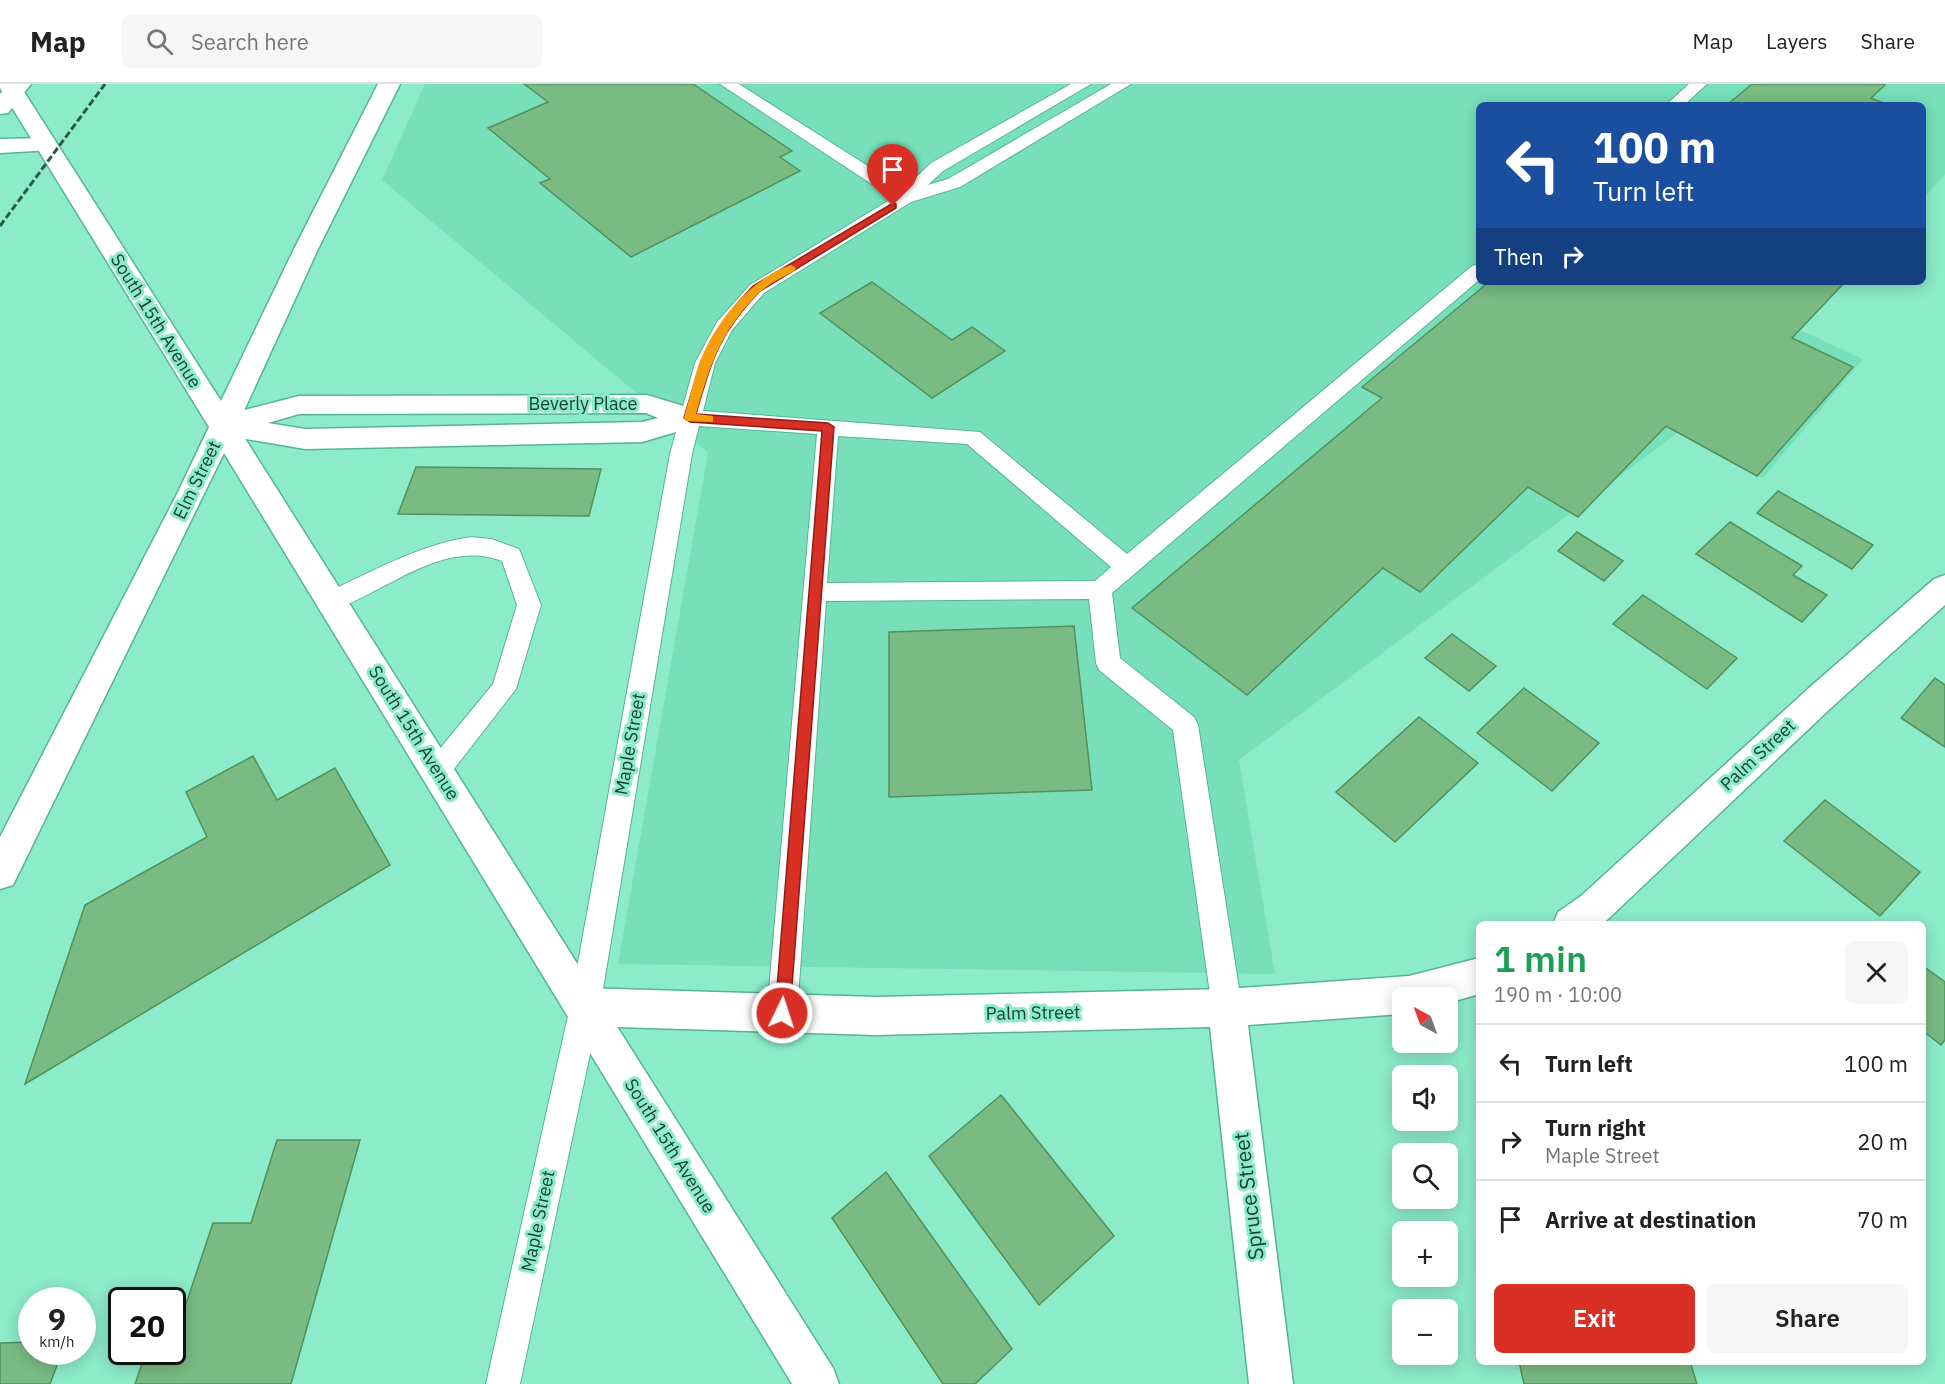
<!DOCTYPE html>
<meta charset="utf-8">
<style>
body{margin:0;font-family:"IBM Plex Sans",sans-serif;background:#f6f6f6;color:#222;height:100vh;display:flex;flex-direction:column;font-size:22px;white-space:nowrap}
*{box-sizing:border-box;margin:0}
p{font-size:20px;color:#767676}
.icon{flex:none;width:33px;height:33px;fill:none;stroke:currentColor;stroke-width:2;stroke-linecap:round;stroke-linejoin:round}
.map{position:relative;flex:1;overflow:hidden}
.sheet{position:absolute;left:1476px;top:837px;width:450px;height:444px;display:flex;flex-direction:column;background:#fff;border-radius:9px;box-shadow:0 3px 15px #0003}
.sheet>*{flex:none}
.hud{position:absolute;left:1476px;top:18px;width:450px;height:183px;border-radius:9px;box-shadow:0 3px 15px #0003;background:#1a4fa0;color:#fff;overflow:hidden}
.needle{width:39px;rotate:319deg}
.fabs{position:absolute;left:1392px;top:903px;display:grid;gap:12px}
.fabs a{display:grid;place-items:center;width:66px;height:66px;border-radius:9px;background:#fff;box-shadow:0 3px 15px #0003;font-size:30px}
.speed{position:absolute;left:18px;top:1203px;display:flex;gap:12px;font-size:30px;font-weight:700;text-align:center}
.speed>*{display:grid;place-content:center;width:78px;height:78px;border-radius:50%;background:#fff;box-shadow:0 3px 15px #0003;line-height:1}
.speed small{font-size:15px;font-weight:400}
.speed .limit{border:3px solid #111;border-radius:9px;background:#fff;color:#111}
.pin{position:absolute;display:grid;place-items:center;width:51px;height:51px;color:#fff;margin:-62px -26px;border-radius:50% 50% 50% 0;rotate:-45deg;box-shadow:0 0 6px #0007}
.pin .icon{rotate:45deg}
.me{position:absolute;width:66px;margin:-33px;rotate:4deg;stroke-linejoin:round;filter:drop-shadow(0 0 4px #0008)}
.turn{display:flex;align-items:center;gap:21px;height:126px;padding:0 18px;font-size:27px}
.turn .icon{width:78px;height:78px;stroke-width:2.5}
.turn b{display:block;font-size:42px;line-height:51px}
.then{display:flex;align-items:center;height:57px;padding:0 18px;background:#0003;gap:12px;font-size:22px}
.round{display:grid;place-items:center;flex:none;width:63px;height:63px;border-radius:9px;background:#f6f6f6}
.overview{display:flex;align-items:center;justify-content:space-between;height:102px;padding:0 18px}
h1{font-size:36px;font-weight:600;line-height:45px;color:#1e9e55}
.cta{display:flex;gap:12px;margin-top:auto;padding:12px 18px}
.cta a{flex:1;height:69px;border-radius:9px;background:#d93025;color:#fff;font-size:24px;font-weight:600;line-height:69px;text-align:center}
.cta a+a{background:#f6f6f6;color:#222}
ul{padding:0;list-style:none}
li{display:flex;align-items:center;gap:18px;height:78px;padding:0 18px;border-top:2px solid #e0e0e0}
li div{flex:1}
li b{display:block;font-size:22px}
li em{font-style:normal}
header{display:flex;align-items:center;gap:36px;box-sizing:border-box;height:84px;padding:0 30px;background:#fff;border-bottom:2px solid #e0e0e0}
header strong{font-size:28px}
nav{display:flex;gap:33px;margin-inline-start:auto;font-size:21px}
.search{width:420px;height:54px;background:#f6f6f6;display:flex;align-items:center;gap:15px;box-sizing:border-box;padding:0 21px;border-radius:9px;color:#767676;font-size:22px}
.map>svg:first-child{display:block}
.built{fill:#77e0bb}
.building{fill:#79bb83;stroke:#50915c;stroke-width:1.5}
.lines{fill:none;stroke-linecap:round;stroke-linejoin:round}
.lane-casing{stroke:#55b594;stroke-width:2}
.street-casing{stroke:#55b594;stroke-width:3}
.secondary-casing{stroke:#55b594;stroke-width:3}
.lane{fill:#fff;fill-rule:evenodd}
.street{fill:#fff;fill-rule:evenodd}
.secondary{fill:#fff;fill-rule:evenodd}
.rail{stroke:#295b49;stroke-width:3;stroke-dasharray:7 3;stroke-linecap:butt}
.route{fill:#d93025;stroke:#8d1f18;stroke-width:1.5}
.slow{fill:#f59e0b}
.labels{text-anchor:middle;stroke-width:6;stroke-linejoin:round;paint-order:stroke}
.street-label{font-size:18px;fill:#163f31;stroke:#8cecc9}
.near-street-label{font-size:21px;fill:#163f31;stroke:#8cecc9}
</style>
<header>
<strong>Map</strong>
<div class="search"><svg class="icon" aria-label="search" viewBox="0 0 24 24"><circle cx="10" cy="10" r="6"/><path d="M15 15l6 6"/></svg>Search here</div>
<nav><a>Map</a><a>Layers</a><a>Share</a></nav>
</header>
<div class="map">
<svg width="1945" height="1300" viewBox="0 0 1945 1300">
<rect width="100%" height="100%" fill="#8cecc9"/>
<polygon class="built" points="425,0 1945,0 1945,91 1923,114 1923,21 1479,21 1479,198 1842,198 1798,245 1863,275 1763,394 1679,348 1239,676 1275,890 618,880 708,369 382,96"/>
<g class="building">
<polygon points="524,0 693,0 792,67 780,73 800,87 631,173 540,99 550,95 488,44 548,18"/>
<polygon points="1752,0 1883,0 1885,1 1871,14 1888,21 1727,21"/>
<polygon points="872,198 952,256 972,243 1005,267 932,314 820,229"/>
<polygon points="1489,198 1845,198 1792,254 1853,283 1757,392 1666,342 1578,433 1528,403 1420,508 1383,484 1247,611 1132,524 1382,314 1362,303"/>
<polygon points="416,383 601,385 589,432 398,430"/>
<polygon points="1778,407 1873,461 1852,485 1757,429"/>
<polygon points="1730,438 1802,482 1793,491 1827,511 1802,538 1696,470"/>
<polygon points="1577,448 1623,477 1604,497 1558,467"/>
<polygon points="1643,511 1737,574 1707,605 1613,540"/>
<polygon points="1074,542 1092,706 889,713 889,548"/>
<polygon points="1452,550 1496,582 1469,607 1425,574"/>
<polygon points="1935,594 1945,601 1945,663 1901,634"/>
<polygon points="1524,604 1599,659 1552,707 1477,649"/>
<polygon points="1419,633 1478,679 1395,758 1336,708"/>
<polygon points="253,672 277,716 335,684 390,781 25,1000 85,821 207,753 186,708"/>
<polygon points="1825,716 1920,788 1880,832 1784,757"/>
<polygon points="1923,882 1945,898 1945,956 1941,961 1923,947"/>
<polygon points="1001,1011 1114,1152 1039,1221 929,1072"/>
<polygon points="277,1056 360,1056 291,1300 135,1300 146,1268 172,1268 172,1232 182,1232 213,1139 251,1139"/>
<polygon points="886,1088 1012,1265 975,1300 943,1300 832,1134"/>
<polygon points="32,1258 32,1268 62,1268 50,1300 0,1300 0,1259"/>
<polygon points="1519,1278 1690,1278 1697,1300 1524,1300"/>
</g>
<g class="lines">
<defs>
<g id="lane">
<path d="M720,0H739L904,105L931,79L1071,0H1091L943,87L928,101L948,95L1111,0H1131L960,103L911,118L764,209L732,246L715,279L703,327L980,348L1127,470L1472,182L1479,180V196L1112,509L1120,574L1194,633L1198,641L1242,924L1237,934L1227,938L1217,934L1212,924L1173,646L1099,586L1096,579L1089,515L826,517L797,929L792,939L782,944L772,939L767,929L817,350L699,342L692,370L600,923L520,1300H486L570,923L670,370L695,279L717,238L750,201L893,114ZM838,352L967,360L1111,483L1095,497L827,499Z"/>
<polygon points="1689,0 1707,0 1684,21 1666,21"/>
<path d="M471,453L491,455L519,465L541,521L516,605L447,694L438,697L429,694L425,686L429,678L493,600L517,521L502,477C442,454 386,509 332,526L324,524L320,517L324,510C371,488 418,461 471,453Z"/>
</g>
<g id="street">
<polygon points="9,0 31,0 8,29 0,30 0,10"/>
<polygon points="45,54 53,56 56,61 53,66 0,69 0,55"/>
<path d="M647,311L700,327L704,334L700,341L642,358L305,365L223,351L213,348L209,341L213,334L299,312ZM646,329L658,334L642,338L305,345L268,339L299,330Z"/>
<polygon points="1945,491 1945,521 1832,623 1607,836 1601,840 1553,840 1558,828 1581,812 1810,603 1934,495"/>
<polygon points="1479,874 1479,910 1448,919 1448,914 1402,914 1402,930 1248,941 1293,1300 1249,1300 1210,943 876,951 585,942 572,936 566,923 572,910 585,904 876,913 1227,905 1409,892"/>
</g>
<polygon id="secondary" points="0,0 19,0 221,317 294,165 378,0 400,0 318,165 237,342 833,1284 839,1300 792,1300 224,369 13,801 0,805 0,753 178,408 209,343 0,4"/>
</defs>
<use href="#lane" class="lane-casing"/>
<use href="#street" class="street-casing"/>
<use href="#secondary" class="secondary-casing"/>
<use href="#lane" class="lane"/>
<use href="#street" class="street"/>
<use href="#secondary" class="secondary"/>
<polyline class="rail" points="0,142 105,0"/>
</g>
<path class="route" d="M893,119L896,120V124L760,207C720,248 711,276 696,330L828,339L834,343L790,929L788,935L782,937L777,935L775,929L822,347L690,338L684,334C700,277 710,246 753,202Z"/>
<path class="slow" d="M791,181L796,184L794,187C783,193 768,200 759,209C721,246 710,281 696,330L713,332V338L686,337L684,334C689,316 693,297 699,280C714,240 749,195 791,181Z"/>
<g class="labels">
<g class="street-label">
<text transform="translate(156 237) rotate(58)" y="6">South 15th Avenue</text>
<text x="583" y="326">Beverly Place</text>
<text transform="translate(197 396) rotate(-64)" y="6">Elm Street</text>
<text transform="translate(414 649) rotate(58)" y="6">South 15th Avenue</text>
<text transform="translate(630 660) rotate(-80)" y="6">Maple Street</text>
<text transform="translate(1758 671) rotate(-43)" y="6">Palm Street</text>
<text transform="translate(1033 929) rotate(-1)" y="6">Palm Street</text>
<text transform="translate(670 1062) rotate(58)" y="6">South 15th Avenue</text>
<text transform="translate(538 1137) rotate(-78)" y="6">Maple Street</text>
</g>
<g class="near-street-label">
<text transform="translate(1249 1112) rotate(-97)" y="7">Spruce Street</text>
</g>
</g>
</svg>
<div class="fabs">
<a><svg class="needle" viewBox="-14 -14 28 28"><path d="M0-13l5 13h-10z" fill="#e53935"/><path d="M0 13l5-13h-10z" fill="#767676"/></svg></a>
<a><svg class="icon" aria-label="sound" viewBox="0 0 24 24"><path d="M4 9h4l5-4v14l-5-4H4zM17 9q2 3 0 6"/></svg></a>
<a><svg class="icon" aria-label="search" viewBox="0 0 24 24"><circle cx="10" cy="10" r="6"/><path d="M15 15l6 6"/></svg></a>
<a>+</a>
<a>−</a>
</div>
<div class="speed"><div>9<small>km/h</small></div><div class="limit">20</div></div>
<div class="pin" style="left:893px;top:122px;background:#d93025"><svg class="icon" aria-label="arrive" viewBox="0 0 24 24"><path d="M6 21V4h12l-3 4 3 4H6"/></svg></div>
<svg class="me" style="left:782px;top:929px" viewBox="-20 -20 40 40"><circle r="17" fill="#d93025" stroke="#fff" stroke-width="3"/><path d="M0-11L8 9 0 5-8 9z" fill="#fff"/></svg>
<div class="hud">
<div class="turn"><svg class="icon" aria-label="left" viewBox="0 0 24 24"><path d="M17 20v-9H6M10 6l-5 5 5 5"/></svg><div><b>100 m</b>Turn left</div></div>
<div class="then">Then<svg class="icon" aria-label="right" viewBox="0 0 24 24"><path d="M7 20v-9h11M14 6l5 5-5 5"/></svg></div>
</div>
<section class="sheet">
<div class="overview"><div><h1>1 min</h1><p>190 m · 10:00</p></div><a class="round"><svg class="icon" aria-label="close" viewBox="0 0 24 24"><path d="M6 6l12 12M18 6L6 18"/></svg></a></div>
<ul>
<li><svg class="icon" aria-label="left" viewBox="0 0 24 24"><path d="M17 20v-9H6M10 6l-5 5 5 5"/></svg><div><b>Turn left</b></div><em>100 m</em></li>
<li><svg class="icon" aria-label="right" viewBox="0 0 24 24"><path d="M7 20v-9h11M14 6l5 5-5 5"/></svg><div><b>Turn right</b><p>Maple Street</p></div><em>20 m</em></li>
<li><svg class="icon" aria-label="arrive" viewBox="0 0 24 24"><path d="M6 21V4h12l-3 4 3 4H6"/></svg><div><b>Arrive at destination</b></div><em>70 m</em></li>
</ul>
<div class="cta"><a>Exit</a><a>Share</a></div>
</section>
</div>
